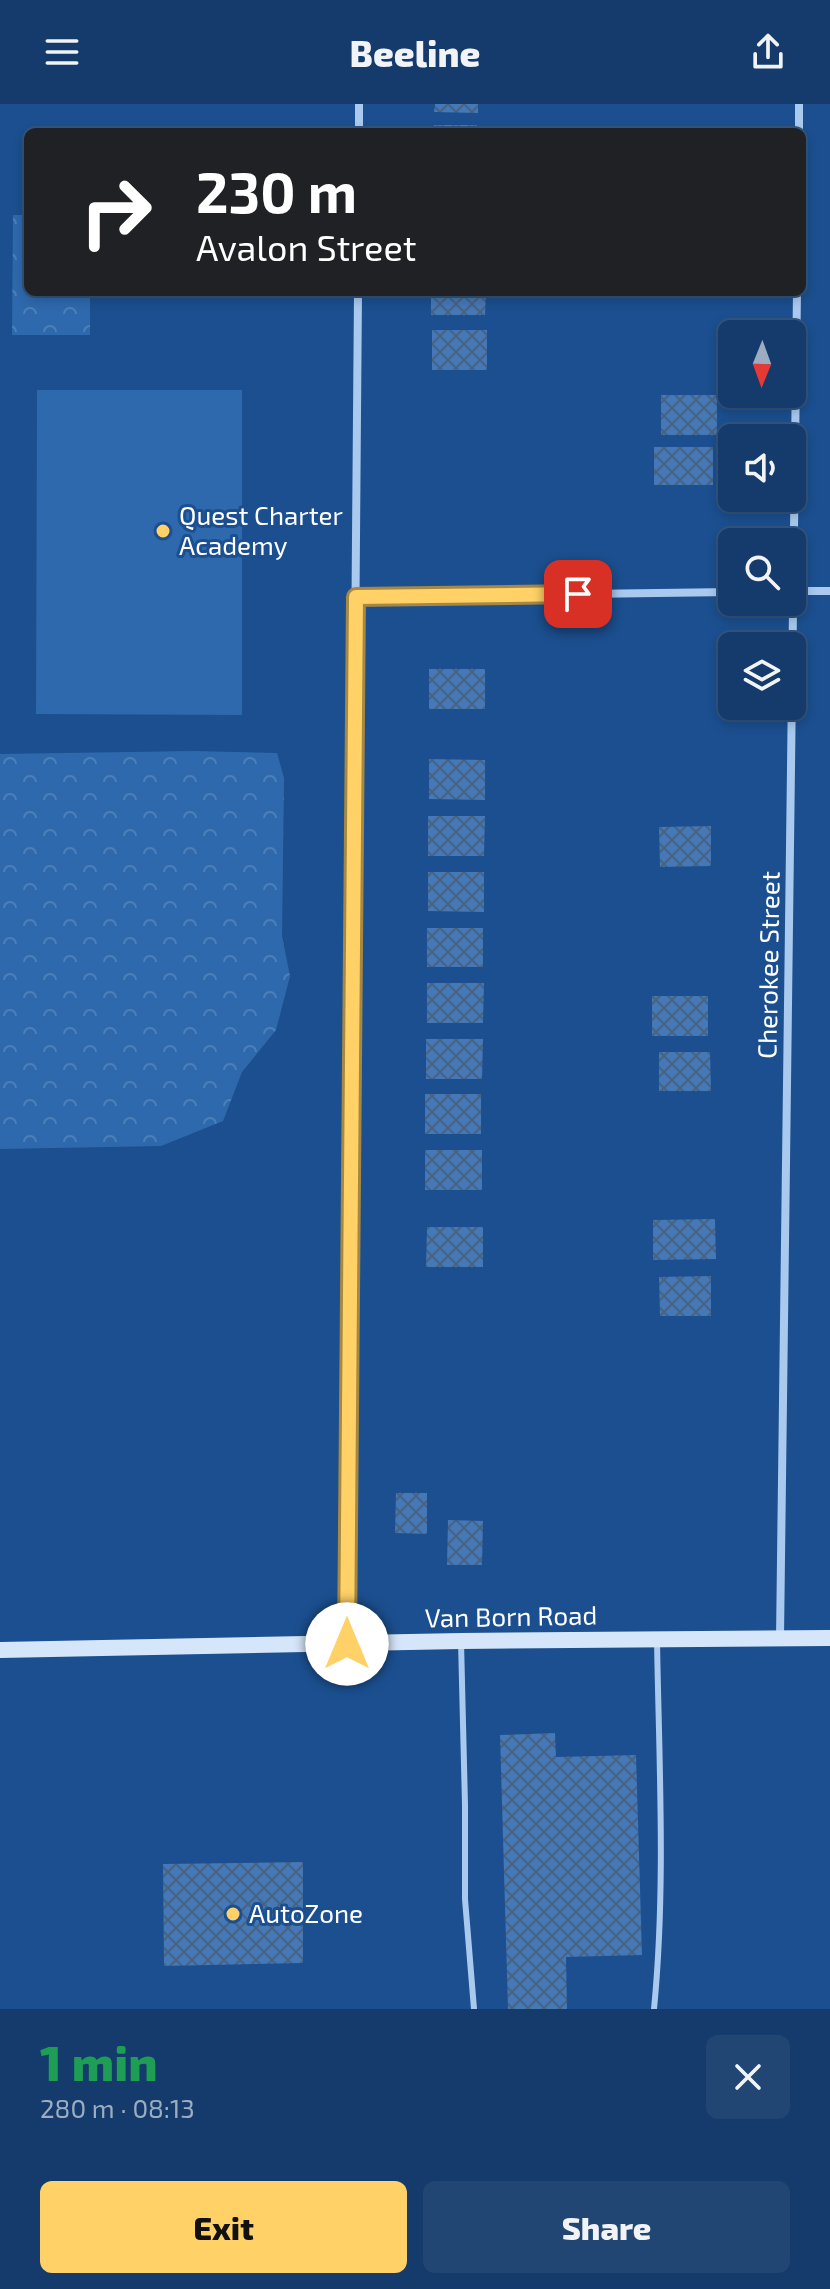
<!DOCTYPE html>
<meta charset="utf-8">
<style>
body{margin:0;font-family:"Exo 2",sans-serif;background:#214673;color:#f1f3f6;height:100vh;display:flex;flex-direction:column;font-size:30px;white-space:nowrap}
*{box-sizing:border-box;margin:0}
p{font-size:26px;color:#9dadc1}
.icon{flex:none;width:44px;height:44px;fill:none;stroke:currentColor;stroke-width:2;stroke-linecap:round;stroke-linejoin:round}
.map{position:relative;height:1905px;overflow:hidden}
.sheet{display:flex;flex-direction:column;background:#143b6b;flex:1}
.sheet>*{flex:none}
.guide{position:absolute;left:24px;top:24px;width:782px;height:168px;border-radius:12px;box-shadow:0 4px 12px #0003,0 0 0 2px #33557e;background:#202124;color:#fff;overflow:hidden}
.needle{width:52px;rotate:181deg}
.buttons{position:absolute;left:718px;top:216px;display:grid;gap:16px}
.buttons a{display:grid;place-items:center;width:88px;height:88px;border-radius:12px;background:#143b6b;box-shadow:0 4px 12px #0003,0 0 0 2px #33557e;font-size:40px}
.pin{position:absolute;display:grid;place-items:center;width:68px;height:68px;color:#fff;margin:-34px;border-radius:16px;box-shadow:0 4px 12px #0006}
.me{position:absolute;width:88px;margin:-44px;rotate:0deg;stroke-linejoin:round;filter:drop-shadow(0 0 6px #0008)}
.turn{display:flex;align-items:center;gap:28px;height:168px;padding:0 40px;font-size:36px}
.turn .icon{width:104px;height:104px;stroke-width:2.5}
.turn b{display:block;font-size:56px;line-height:68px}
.round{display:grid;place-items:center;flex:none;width:84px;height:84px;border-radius:12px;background:#214673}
.headline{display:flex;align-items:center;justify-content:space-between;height:136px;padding:0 40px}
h1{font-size:48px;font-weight:800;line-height:60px;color:#1e9e55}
.button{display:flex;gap:16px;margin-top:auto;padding:16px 40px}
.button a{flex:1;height:92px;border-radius:12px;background:#ffd166;color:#111;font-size:32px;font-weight:800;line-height:92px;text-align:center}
.button a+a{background:#214673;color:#f1f3f6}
header{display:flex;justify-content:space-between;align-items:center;height:104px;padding:0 40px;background:#143b6b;font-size:36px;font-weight:800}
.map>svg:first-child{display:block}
.forest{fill:url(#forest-crowns)}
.pitch{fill:#2e69ad}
.building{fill:url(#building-cross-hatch)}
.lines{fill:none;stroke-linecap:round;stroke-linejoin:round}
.lane{stroke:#a9c9ee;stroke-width:6}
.street{stroke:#a9c9ee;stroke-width:8}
.secondary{stroke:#d6e6fa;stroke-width:16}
.route-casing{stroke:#a68842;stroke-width:20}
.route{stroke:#ffd166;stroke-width:14}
.poi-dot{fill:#ffd166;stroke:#1b4f8f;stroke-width:3}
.labels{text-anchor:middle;stroke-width:6;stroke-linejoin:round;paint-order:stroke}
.poi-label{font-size:26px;fill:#fff;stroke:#1b4f8f;text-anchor:start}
.street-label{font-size:26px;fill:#fff;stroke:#1b4f8f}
</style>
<header><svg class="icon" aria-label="menu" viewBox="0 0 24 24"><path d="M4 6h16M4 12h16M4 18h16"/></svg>Beeline<svg class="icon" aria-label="share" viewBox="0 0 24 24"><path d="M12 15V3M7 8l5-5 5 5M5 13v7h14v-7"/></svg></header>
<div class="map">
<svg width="830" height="1905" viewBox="0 0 830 1905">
<defs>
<pattern id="forest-crowns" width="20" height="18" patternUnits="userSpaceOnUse" patternTransform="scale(2)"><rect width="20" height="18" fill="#2e69ad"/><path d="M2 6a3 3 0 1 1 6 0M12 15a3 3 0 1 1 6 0" fill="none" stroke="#4d80b9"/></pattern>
<pattern id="building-cross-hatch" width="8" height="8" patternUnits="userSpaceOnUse" patternTransform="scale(2)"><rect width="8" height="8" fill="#4478b7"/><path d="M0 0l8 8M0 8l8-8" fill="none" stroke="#486282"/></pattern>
</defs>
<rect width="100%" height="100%" fill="#1b4f8f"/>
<g class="forest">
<polygon points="13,111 28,111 28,188 90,188 90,231 12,231"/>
<polygon points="193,647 277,649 284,674 282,832 290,872 276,926 242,968 223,1017 161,1042 0,1045 0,650"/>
</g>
<polygon class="pitch" points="37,286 242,286 242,611 36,610"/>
<g class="building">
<polygon points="435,0 478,0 478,9 434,8"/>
<rect x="434" y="21" width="43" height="7"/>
<polygon points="431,188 486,188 485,211 431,211"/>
<rect x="432" y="226" width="55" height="40"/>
<rect x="661" y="291" width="56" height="40"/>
<rect x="654" y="343" width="59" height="38"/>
<rect x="429" y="565" width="56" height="40"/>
<polygon points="429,655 485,656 485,696 429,695"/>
<polygon points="428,712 485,712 484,752 428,752"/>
<polygon points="711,722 711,762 660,763 659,723"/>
<polygon points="428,768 484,768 484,808 428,807"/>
<rect x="427" y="824" width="56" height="39"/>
<polygon points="427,879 484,879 483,919 427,919"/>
<rect x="652" y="892" width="56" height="40"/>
<polygon points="426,935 483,935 482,975 426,975"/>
<polygon points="659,948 710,948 711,987 659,987"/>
<rect x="425" y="990" width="56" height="40"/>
<rect x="425" y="1046" width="57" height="40"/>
<polygon points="715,1115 716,1155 653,1156 653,1116"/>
<polygon points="427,1123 483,1123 483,1163 426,1163"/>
<polygon points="711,1172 711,1212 660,1212 659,1173"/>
<polygon points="396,1389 427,1389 427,1430 395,1429"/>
<polygon points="448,1416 483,1417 482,1461 447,1461"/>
<polygon points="555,1629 556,1653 636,1651 642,1851 566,1853 567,1905 508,1905 500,1631"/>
<polygon points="303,1758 303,1859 164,1862 163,1760"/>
</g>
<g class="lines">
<g class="lane">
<polyline points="461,1537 465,1701 465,1795 474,1905"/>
<path d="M654,1905C666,1782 659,1659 657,1536"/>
</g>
<g class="street">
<polyline points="359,28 359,0"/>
<polyline points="799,28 799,0"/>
<polyline points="793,487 830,487"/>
<polyline points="356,493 732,488"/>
<polyline points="780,1534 797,188"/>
<polyline points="347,1539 358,188"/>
</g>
<polyline class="secondary" points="0,1546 461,1537 830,1534"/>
</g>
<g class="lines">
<defs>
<polyline id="route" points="347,1540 356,493 578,490"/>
</defs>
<use href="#route" class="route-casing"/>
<use href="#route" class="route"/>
</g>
<g class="poi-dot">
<circle cx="163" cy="427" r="8"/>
<circle cx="233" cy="1810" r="8"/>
</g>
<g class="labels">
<g class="poi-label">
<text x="179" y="421">Quest Charter<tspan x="179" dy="30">Academy</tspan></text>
<text x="249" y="1819">AutoZone</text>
</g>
<g class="street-label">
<text transform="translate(769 861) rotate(-89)" y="9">Cherokee Street</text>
<text transform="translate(511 1513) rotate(-1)" y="9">Van Born Road</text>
</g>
</g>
</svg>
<div class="buttons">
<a><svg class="needle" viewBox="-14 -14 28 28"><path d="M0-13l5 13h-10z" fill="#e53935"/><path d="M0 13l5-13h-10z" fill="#9dadc1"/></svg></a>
<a><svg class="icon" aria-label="sound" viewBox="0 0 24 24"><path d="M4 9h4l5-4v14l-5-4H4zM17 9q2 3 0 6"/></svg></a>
<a><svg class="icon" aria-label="search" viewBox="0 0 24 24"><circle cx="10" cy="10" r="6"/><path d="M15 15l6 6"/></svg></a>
<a><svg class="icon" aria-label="layers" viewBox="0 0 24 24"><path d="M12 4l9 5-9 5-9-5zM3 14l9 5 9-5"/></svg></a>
</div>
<div class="pin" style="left:578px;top:490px;background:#d93025"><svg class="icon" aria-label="arrive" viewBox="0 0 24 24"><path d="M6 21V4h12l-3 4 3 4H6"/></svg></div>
<svg class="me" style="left:347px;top:1540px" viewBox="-20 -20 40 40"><circle r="19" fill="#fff"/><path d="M0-13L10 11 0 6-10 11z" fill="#ffd166"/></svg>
<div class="guide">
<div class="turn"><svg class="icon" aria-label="right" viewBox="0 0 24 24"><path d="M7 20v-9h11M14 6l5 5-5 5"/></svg><div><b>230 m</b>Avalon Street</div></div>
</div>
</div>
<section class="sheet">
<div class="headline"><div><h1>1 min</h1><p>280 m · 08:13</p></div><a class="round"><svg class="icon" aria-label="close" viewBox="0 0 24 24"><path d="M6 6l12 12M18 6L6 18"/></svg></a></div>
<div class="button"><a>Exit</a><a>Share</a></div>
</section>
